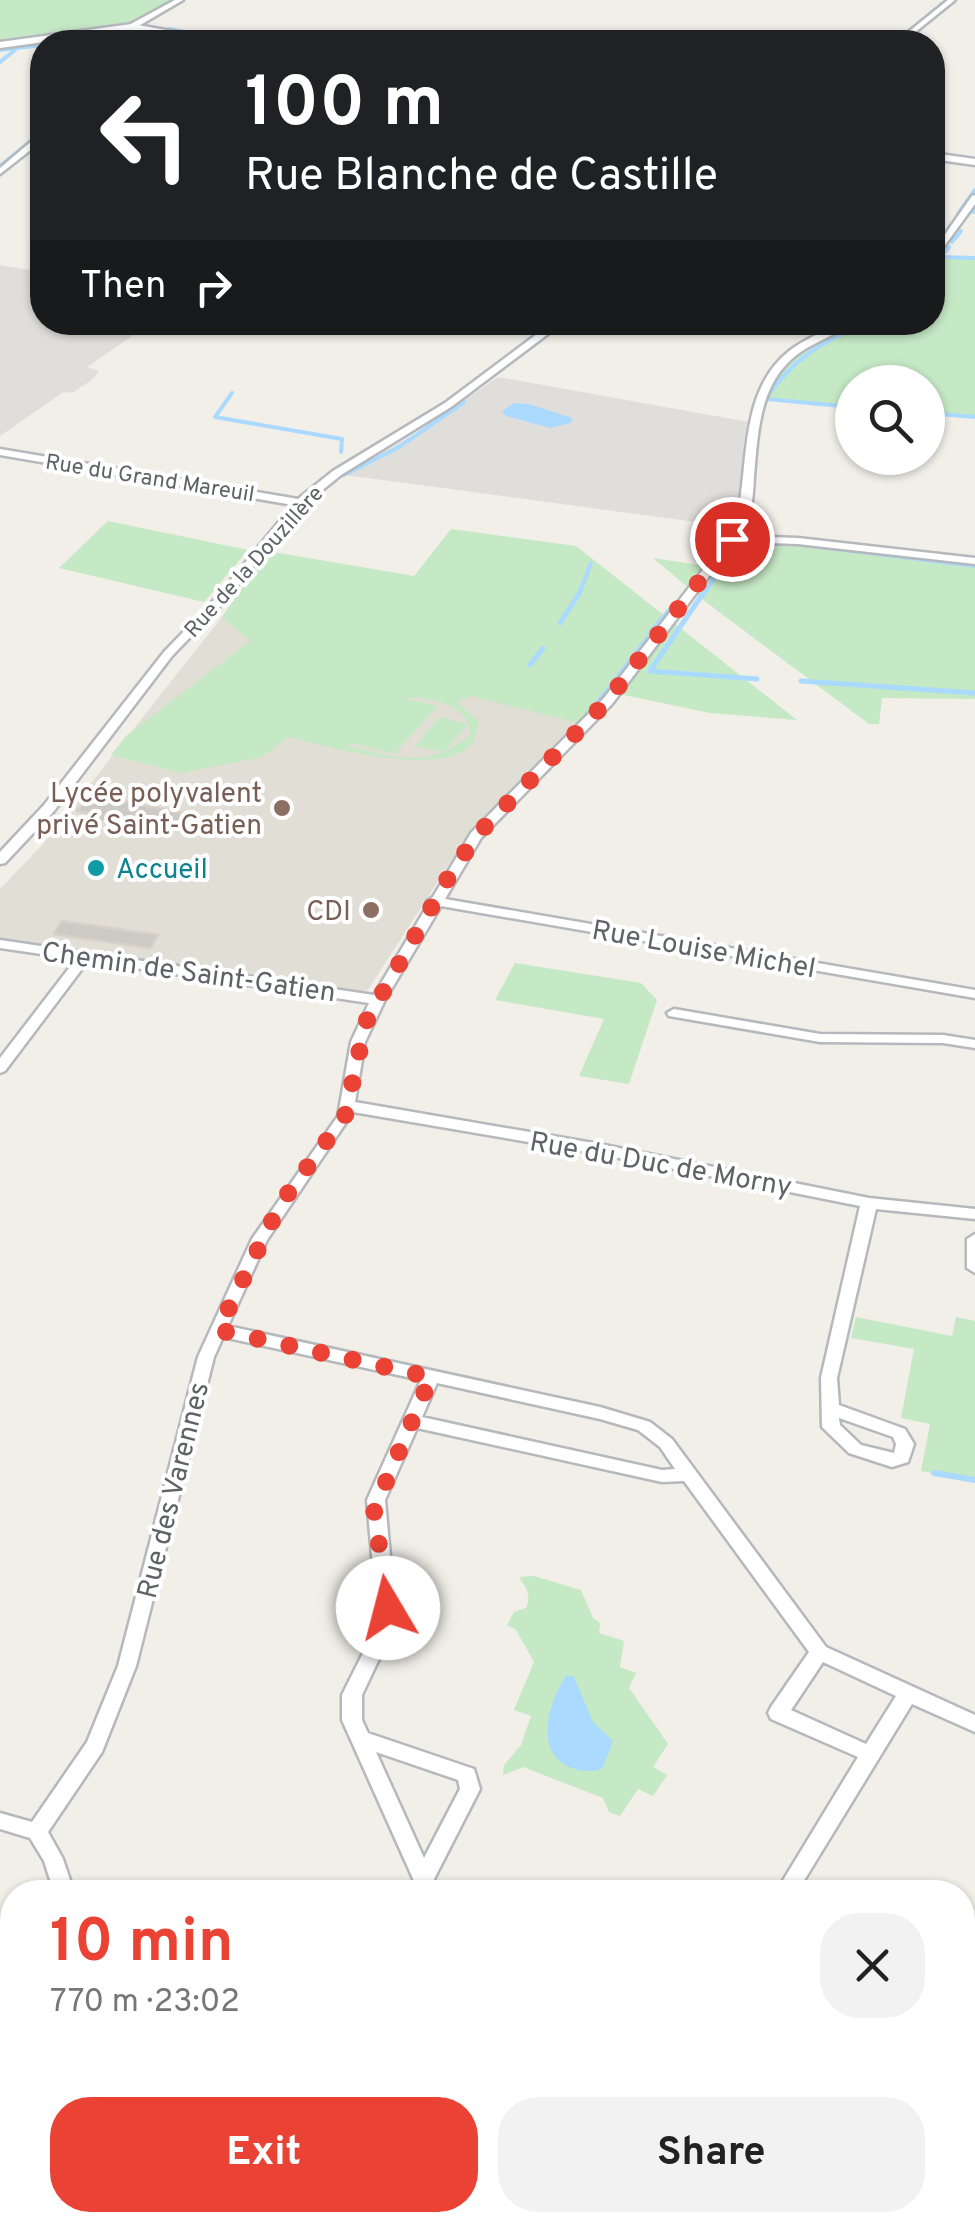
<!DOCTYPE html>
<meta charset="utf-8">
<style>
body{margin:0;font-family:Overpass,sans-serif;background:#f2f2f2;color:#222;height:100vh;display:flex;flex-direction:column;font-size:38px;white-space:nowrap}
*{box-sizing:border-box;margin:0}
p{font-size:32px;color:#767676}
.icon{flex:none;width:55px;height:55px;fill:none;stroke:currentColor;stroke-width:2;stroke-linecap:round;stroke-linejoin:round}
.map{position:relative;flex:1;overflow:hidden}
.drawer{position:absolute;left:0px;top:1880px;width:975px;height:352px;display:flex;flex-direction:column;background:#fff;border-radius:40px 40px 0 0;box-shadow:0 2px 8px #0004}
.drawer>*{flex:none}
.hud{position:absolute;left:30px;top:30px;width:915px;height:305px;border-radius:40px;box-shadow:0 2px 8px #0004;background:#202124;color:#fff;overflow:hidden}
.buttons{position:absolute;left:835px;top:365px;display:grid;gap:20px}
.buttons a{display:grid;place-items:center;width:110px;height:110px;border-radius:50%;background:#fff;box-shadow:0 2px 8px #0004;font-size:50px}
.pin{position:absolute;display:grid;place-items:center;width:85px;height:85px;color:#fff;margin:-42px;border:5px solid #fff;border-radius:50%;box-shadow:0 2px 10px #0007}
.me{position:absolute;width:110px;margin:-55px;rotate:352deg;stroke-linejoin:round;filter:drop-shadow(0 0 8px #0008)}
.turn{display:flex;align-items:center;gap:35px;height:210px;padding:0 50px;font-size:45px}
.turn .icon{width:130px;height:130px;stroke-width:2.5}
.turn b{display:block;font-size:70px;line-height:85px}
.then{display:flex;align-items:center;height:95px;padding:0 50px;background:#0003;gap:20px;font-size:38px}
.round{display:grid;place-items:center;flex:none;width:105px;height:105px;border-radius:40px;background:#f2f2f2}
.overview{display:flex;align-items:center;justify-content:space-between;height:170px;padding:0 50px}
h1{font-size:60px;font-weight:700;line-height:75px;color:#ea4335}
.button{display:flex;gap:20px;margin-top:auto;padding:20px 50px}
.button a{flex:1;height:115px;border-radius:40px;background:#ea4335;color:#fff;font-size:40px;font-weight:700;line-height:115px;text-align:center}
.button a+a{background:#f2f2f2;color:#222}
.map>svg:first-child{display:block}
.industrial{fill:#e0deda}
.education{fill:#e1ded6}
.green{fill:#c5e8c5;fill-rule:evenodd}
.water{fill:#aadaff}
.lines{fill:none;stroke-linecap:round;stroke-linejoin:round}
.stream-far2{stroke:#aadaff;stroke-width:4}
.stream-far1{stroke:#aadaff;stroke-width:5}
.stream{stroke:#aadaff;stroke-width:6}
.building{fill:#cccac5;stroke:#d6d1c6;stroke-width:2.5}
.street-casing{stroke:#b5b8bc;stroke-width:5}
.secondary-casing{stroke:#b6babf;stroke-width:5}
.street{fill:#fff;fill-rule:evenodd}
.secondary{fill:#fff;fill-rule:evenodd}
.route{stroke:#ea4335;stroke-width:18;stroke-dasharray:0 32.4}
.education-dot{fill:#8d6e63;stroke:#fff;stroke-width:4}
.culture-dot{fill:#0f9aa8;stroke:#fff;stroke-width:4}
.labels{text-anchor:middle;stroke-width:8;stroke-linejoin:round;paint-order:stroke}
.far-street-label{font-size:22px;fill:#5f6368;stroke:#fff}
.education-label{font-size:28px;fill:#785e54;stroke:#fff;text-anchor:end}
.culture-label{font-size:28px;fill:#0d838f;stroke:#fff;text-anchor:start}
.street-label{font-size:28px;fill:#5f6368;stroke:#fff}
</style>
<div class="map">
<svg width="975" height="2232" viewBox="0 0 975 2232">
<rect width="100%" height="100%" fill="#f1efe8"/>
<g class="industrial">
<polygon points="0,265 42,272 42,322 151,323 87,367 99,371 93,379 74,392 62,393 0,436"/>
<polygon points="498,377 749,422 744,481 733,527 345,475 418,432"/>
</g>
<polygon class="education" points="222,617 596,704 471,830 368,990 357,992 0,939 0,889 42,845"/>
<g class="green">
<polygon points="0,0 180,0 135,25 0,42"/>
<polygon points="936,256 975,257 975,417 928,413 928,382 852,382 852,407 766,399 771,376 791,354 852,323 932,322 933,260"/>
<polygon points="108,521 248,550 204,602 59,568"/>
<path d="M451,529L576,546L797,720L710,713L624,695L596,704L579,723L471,696L457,702L477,720C485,793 322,745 288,737L262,757L181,773L111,755L126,736L250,641L222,617L267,551L414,576ZM404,698C428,696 470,704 471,735L443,753L468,724L440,717L415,746L442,752C412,765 379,753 348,746L351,743L394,754L438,706Z"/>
<polygon points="778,539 975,562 975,699 882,698 879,724 869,724 702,599 653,558 711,567 727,547"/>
<polygon points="515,963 641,983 657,1000 629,1084 579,1076 604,1019 495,1000"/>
<polygon points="856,1317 952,1336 956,1317 975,1321 975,1480 921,1471 930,1424 901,1418 914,1349 851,1338"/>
<path d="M534,1576L581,1590L593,1618L600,1623L599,1633L624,1641L620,1667L636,1673L629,1688L668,1744L653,1767L667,1775L653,1796L638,1789L620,1816L609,1812L603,1798L523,1767L503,1775L504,1765L521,1745L531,1716L514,1710L534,1662L516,1630L507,1625L514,1612L526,1608C532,1596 526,1587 519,1577Z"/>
</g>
<g class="water">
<polygon points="514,403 529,404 572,418 571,423 550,428 506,416 502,411"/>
<path d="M567,1675L574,1677L593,1722L613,1741L603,1767L597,1771C534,1774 540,1714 567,1675Z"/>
</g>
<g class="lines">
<g class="stream-far2">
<polyline points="154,11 175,0"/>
<polyline points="914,27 942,4"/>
<polyline points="169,29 238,42"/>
<polyline points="58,42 87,38"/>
<polyline points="0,50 42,45"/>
<polyline points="0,62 15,50"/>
<polyline points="0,166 42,132"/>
<polyline points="973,212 975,208"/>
<polyline points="958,214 975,190"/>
<polyline points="947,231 952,224"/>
<polyline points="952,242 961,231"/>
<polyline points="936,247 942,237"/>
<polyline points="942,257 975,258"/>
<polyline points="932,267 949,247"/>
<polyline points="565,329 572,322"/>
<polyline points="232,393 215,417 342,439 341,452"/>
<path d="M852,407L766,399C792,358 826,339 870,322"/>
<polyline points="928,413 975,417"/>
<polyline points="344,475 399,447 464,402"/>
<polyline points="579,595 591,563"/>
<polyline points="703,595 735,548 787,543 975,566"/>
</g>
<g class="stream-far1">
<polyline points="704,592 650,671 757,679"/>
<polyline points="560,623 580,592"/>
<polyline points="650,633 673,606"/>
<polyline points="530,665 543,648"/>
<polyline points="801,681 975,693"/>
<polyline points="590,713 647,639"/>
</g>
<polyline class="stream" points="934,1473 975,1480"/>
</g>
<g class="building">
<polygon points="91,795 187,814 173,829 98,819 101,815 77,811"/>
<polygon points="62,921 158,935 150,948 54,934"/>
</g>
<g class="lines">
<defs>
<g id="street">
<polygon points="175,0 183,0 135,28 128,42 122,42 129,25"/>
<polygon points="948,0 955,0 903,42 896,42"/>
<polygon points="39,135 42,135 42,141 0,174 0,168"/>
<polygon points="975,195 975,204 932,263 932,253 972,196"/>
<polygon points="553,322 564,322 451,407 341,475 304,505 223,603 172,656 54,811 5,863 0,864 0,852 44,805 164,652 215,599 293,505 0,455 0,449 298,499 333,471 445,403"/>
<path d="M843,322H856C839,333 819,340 802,351C759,380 758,431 754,477C753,496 752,520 739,536L798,538L975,558V564L798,544L735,542L612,704L481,838L445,899L975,990V998L441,906L385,1000L365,1042L355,1102L599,1144L869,1198L975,1209V1219L876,1209L837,1378L839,1405L905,1429L914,1444L908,1462L892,1467L849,1453L822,1427L821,1378L860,1206L599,1154L353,1112L267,1240L228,1326L600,1407L650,1422L672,1439L826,1647L975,1715V1732L912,1704L797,1892H776L858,1757L771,1719L768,1713L771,1707L809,1652L684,1481L662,1482L417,1428L385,1500L396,1623L362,1695V1720L368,1733L474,1769L480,1789L434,1879L439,1892H419L342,1720V1695L378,1623L367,1500L421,1380L223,1337L214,1357L136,1666L102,1752L48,1832L63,1859L74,1892H54L44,1861L30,1838L0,1829V1813L32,1822L87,1742L118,1666L198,1357L252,1239L338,1116L351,1042L369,1003L88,961L5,1071L0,1073V1058L76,959L0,948V940L374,995L429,903L427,901L433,897L471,833L604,698L735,528C750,470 737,394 788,352C804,339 825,331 843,322ZM437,1383L600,1419L638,1430L660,1447L675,1469L662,1470L422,1417ZM839,1418L893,1437L896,1444L894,1453L861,1445L840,1425ZM823,1662L896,1696L866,1744L791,1710ZM376,1752L458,1780L460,1789L424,1858Z"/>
<polygon points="674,1009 820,1034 943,1035 975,1040 975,1048 943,1043 820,1042 669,1016 667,1013"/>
<polygon points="975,1234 975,1273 967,1268 967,1239"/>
<polygon points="975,2123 975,2155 970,2165 962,2167 962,2134 967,2126"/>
<polygon points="231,2220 255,2220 262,2232 237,2232"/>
<path d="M391,2220H422C415,2232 397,2232 381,2232L385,2224Z"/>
<polygon points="918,2220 941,2220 936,2232 912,2232"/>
</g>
<g id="secondary">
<polygon points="132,24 233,42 213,42 132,30 0,48 0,42"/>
<polygon points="932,153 975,159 975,165 932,159"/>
</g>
</defs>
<use href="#street" class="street-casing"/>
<use href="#secondary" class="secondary-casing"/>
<use href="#street" class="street"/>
<use href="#secondary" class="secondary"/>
</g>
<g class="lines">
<polyline class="route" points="388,1608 374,1510 431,1377 218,1330 281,1203 345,1116 366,1022 447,880 476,836 608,700 732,539"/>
</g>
<g class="education-dot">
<circle cx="282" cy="808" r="10"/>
<circle cx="371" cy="910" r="10"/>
</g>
<circle class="culture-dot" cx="96" cy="868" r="10"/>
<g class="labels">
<g class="far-street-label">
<text transform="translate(150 477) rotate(9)" y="8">Rue du Grand Mareuil</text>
<text transform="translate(253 561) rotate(-48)" y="8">Rue de la Douzillère</text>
</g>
<g class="education-label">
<text x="262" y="802">Lycée polyvalent<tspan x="262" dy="32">privé Saint-Gatien</tspan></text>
<text x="351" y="920">CDI</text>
</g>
<g class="culture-label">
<text x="116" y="878">Accueil</text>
</g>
<g class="street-label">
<text transform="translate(704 948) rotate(10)" y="10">Rue Louise Michel</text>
<text transform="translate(189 971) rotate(8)" y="10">Chemin de Saint-Gatien</text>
<text transform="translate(661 1163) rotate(10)" y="10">Rue du Duc de Morny</text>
<text transform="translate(172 1490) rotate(-76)" y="10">Rue des Varennes</text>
</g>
</g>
</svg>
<div class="buttons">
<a><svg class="icon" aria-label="search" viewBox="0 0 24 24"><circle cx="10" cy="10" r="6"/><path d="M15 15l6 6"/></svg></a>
</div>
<div class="pin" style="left:732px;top:539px;background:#d93025"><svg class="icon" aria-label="arrive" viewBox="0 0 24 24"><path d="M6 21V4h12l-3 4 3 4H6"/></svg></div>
<svg class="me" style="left:388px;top:1608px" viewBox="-20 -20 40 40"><circle r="19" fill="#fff"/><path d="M0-13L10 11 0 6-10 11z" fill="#ea4335"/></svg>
<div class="hud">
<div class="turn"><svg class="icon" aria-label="left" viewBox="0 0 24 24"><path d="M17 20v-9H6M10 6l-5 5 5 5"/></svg><div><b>100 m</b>Rue Blanche de Castille</div></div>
<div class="then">Then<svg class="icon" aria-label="right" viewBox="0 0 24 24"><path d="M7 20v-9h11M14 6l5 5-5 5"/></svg></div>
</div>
<section class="drawer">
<div class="overview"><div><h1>10 min</h1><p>770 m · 23:02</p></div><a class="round"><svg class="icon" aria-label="close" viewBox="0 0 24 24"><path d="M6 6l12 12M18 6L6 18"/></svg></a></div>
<div class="button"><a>Exit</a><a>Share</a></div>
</section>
</div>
